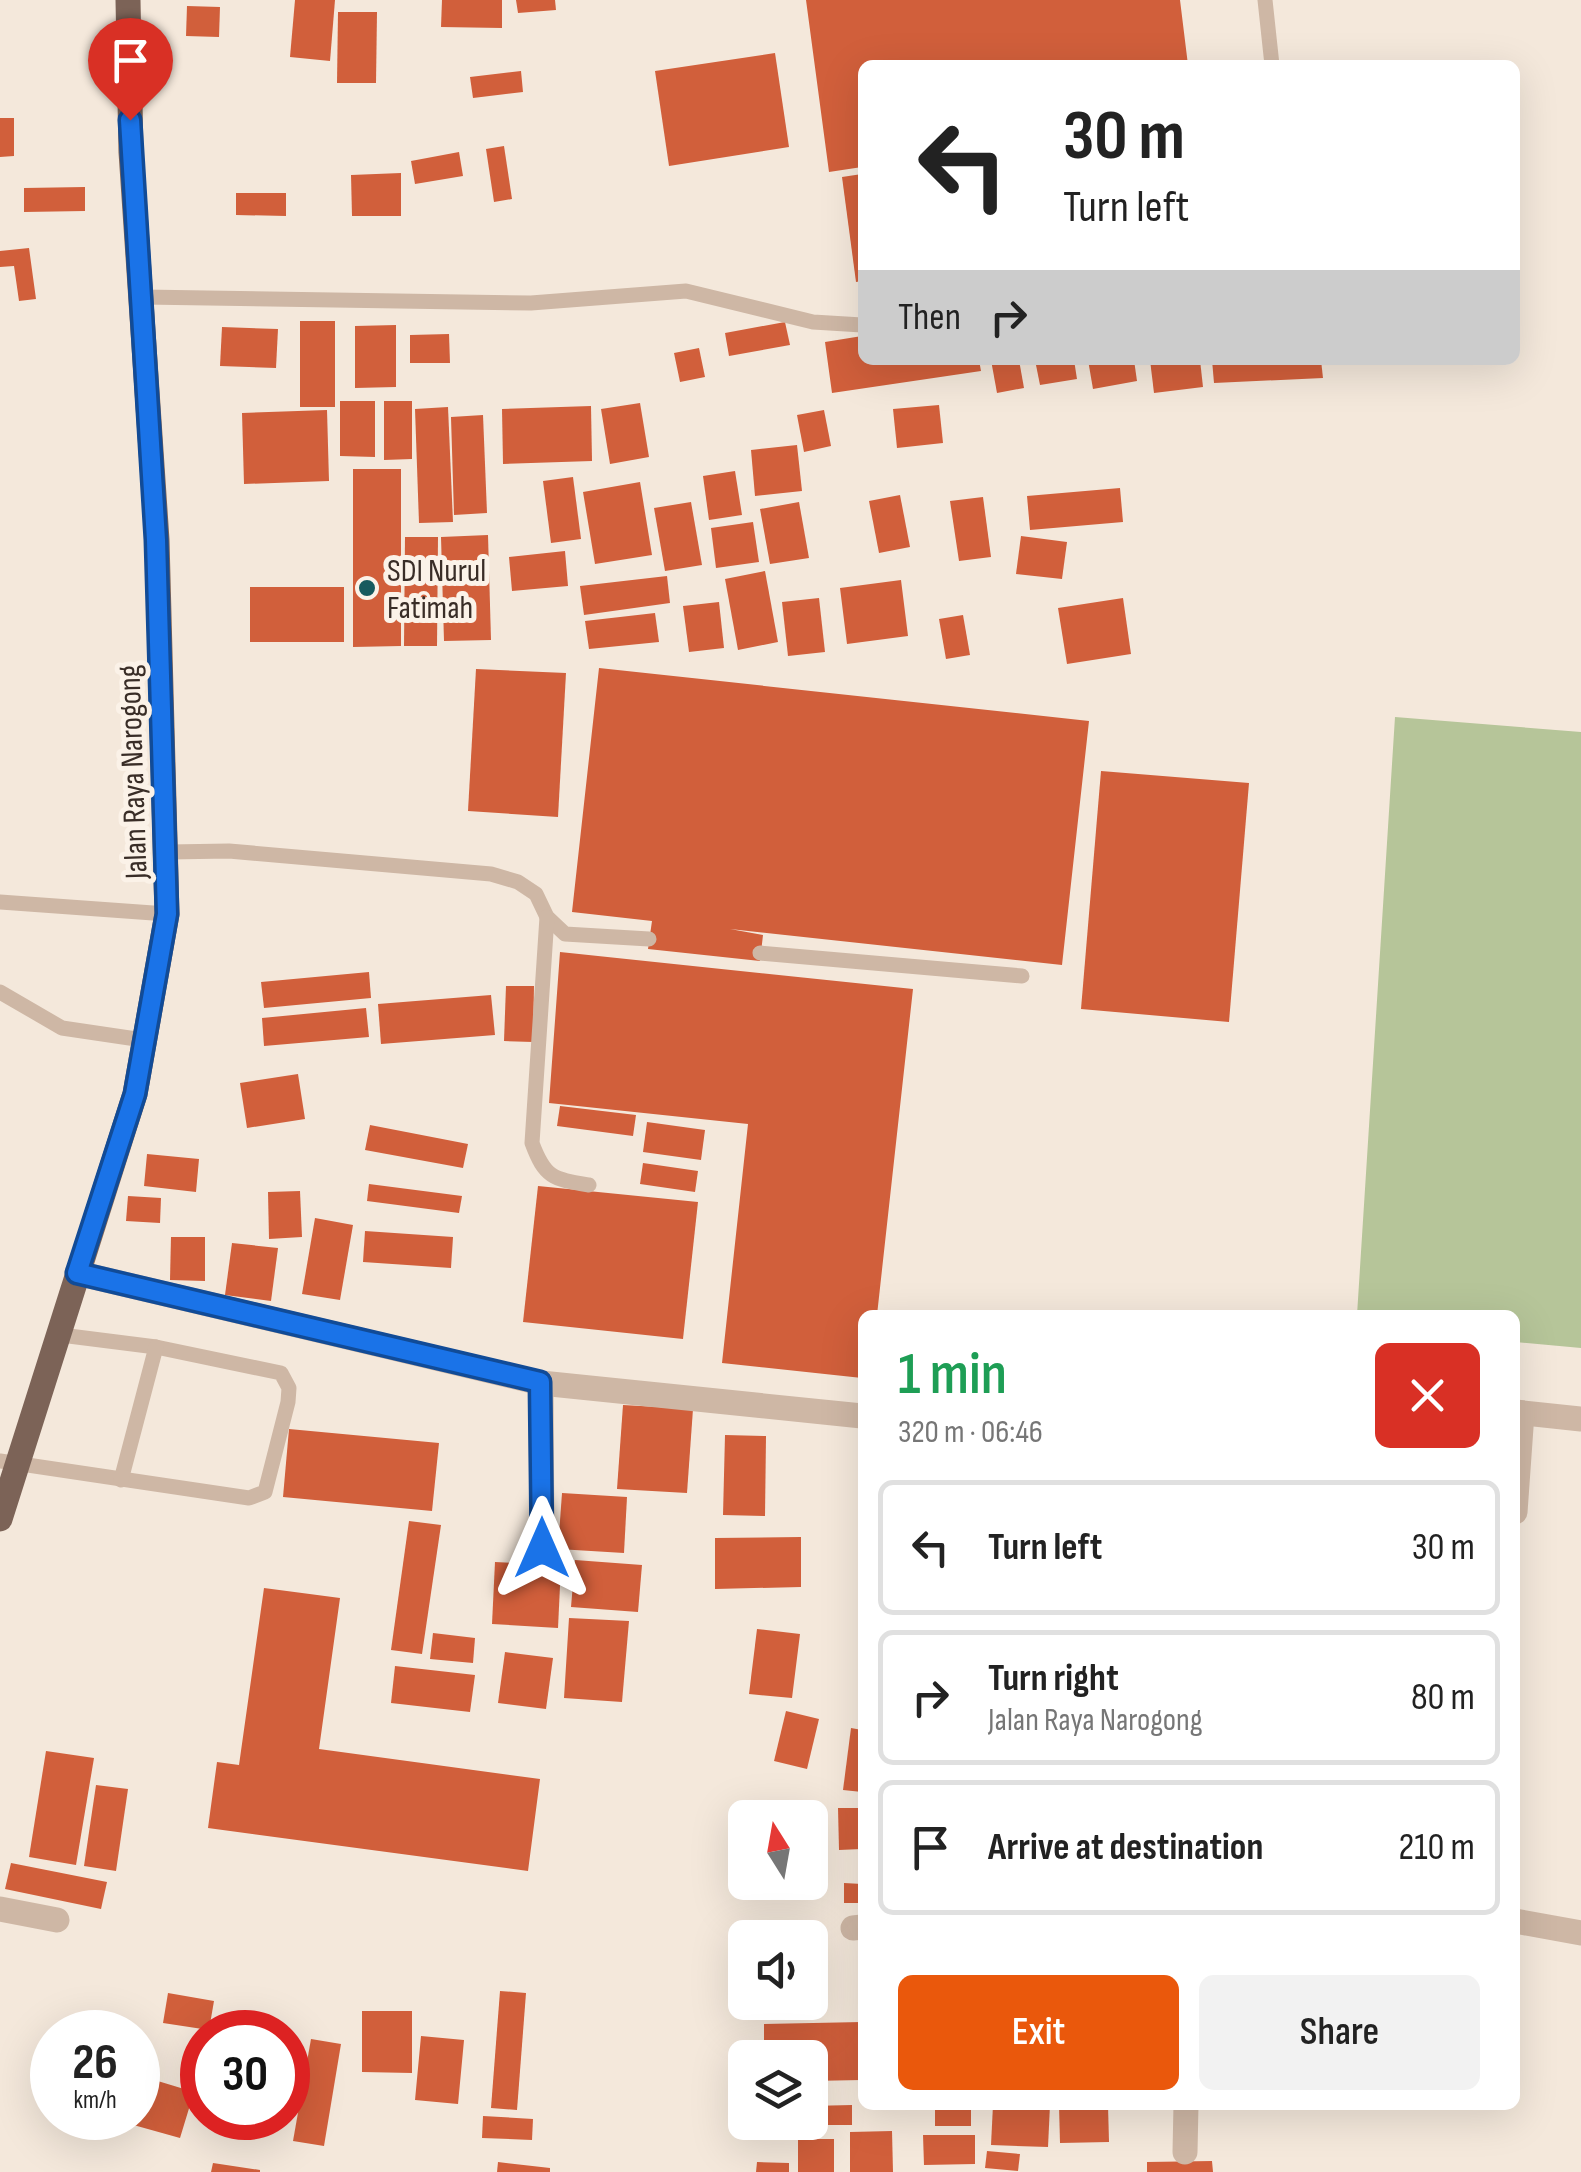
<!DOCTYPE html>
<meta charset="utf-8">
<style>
body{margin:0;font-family:"Sofia Sans Condensed",sans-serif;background:#f2f2f2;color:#222;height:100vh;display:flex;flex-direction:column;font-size:38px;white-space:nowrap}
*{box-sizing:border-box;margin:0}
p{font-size:32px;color:#767676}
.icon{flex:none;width:55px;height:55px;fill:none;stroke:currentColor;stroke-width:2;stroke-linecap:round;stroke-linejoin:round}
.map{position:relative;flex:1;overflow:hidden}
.side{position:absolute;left:858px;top:1310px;width:662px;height:800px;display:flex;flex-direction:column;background:#fff;border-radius:15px;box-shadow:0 10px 40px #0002}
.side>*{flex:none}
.banner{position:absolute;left:858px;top:60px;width:662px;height:305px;border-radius:15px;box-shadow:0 10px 40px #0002;background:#fff;color:#222;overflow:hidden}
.needle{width:65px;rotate:349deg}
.fabs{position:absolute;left:728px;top:1800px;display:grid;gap:20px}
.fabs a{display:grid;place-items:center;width:100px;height:100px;border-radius:15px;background:#fff;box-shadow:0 10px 40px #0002;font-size:50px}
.speed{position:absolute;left:30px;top:2010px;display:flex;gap:20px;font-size:50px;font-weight:700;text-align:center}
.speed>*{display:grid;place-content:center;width:130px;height:130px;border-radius:50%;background:#fff;box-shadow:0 10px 40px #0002;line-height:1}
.speed small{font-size:25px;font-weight:400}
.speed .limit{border:15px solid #d22;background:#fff;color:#111}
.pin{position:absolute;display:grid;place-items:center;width:85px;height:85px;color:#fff;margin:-102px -42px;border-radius:50% 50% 50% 0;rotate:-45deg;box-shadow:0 0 10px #0007}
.pin .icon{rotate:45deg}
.me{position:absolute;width:110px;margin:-55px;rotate:0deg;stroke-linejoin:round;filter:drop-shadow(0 0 8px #0008)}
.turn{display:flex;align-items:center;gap:35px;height:210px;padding:0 40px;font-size:45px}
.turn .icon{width:130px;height:130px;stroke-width:2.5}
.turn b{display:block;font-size:70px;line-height:85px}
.then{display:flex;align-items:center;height:95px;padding:0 40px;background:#0003;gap:20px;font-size:38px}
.round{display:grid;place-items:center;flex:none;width:105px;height:105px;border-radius:15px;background:#f2f2f2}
.headline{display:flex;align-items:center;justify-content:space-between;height:170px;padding:0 40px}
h1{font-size:60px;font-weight:600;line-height:75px;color:#1e9e55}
.cta{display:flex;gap:20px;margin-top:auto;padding:20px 40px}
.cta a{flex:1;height:115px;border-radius:15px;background:#ea580c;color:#fff;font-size:40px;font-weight:600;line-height:115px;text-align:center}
.cta a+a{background:#f2f2f2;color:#222}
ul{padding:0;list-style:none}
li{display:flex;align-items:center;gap:30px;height:135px;margin:0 20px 15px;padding:0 20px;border:5px solid #e0e0e0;border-radius:15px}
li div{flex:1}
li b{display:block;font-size:38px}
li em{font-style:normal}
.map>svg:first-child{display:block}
.green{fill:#b6c599}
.building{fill:#d15f3b}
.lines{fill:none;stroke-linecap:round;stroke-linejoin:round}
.service{stroke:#ceb7a5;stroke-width:15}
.minor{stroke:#ceb7a5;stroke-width:25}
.primary{stroke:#7c6357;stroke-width:25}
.route-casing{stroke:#114b97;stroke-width:25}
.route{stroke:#1a73e8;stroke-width:18}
.poi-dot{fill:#185a5e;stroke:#fbf2e8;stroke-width:4}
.labels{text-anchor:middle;stroke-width:10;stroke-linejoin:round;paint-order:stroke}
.poi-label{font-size:32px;fill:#392d27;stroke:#fbf2e8;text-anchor:start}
.street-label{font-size:32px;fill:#392d27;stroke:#fbf2e8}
</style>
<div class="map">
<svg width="1581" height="2172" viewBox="0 0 1581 2172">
<rect width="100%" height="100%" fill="#f4e8db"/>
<polygon class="green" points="1395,717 1581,732 1581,1348 1515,1342 1515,1315 1357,1315"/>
<g class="building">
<polygon points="295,0 335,0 330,61 290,57"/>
<polygon points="442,0 502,0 502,28 441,27"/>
<polygon points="516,0 555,0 556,10 518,13"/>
<polygon points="806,0 1180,0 1188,65 862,65 862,167 829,172"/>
<polygon points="187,6 220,7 219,37 186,36"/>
<polygon points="338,12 377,12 376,83 337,83"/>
<polygon points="775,53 789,147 669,166 655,71"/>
<polygon points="521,71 523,92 473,98 470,77"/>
<polygon points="0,118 14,118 14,156 0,157"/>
<polygon points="504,146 512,199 494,202 486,149"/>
<polygon points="459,152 463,176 415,184 411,161"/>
<polygon points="401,173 401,216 352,216 351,175"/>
<polygon points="862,174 862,281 856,282 842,177"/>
<polygon points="85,187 85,211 24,212 24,188"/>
<polygon points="236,193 286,193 286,216 236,215"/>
<polygon points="29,248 36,299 19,301 14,266 0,267 0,251"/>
<rect x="300" y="321" width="35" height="86"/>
<polygon points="785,322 790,345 729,356 725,333"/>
<polygon points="396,325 396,387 355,388 355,326"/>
<polygon points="222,327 278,329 276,368 220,366"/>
<polygon points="449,334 450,363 410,363 410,335"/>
<polygon points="862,336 862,360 979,360 981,371 832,393 825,342"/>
<polygon points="699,348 705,377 680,382 674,353"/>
<polygon points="991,360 1019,360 1024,388 997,393"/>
<polygon points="1035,360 1074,360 1077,379 1040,385"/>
<polygon points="1088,360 1134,360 1137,381 1093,389"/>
<polygon points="1150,360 1200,360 1203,387 1154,393"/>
<polygon points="1212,360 1321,360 1323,378 1214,383"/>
<polygon points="340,401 375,401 375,457 340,456"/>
<polygon points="384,401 412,401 412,459 384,460"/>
<polygon points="640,403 649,457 610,464 601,409"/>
<polygon points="939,405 943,443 897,448 893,409"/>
<polygon points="591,406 592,461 503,464 502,409"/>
<polygon points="448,407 453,522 419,523 415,409"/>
<polygon points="327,410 329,481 244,484 242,413"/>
<polygon points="824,410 831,446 804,452 797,415"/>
<polygon points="483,415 487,513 454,515 451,417"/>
<polygon points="797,445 802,491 755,496 751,450"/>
<polygon points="353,469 401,469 401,646 353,647"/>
<polygon points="735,471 742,515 709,520 703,476"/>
<polygon points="573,477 581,539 551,543 543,481"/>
<polygon points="640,482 652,555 595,564 583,492"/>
<polygon points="1120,488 1123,522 1030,530 1027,496"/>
<polygon points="900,495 910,547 879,553 869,501"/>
<polygon points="983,497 991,557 959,561 950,501"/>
<polygon points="691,502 702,565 665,571 654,508"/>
<polygon points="799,502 809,558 770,564 760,509"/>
<polygon points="753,522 759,562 716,568 711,528"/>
<polygon points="488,535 491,640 444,641 441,537"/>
<polygon points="1021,536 1067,542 1062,579 1016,574"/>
<polygon points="405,537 438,537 437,646 404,646"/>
<polygon points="565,551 568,586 512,591 509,557"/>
<polygon points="765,571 778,642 738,650 725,579"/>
<polygon points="667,576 670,603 584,615 580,586"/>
<polygon points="901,580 908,636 847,644 840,588"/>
<rect x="250" y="587" width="94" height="55"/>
<polygon points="819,598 825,652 788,656 782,602"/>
<polygon points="1123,598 1131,654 1067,664 1058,608"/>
<polygon points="719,602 724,648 689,652 683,606"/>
<polygon points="655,613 659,642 589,649 585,621"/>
<polygon points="963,615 970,655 946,659 939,619"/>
<polygon points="599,668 1089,721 1062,965 730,929 763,935 760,961 648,949 652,921 572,912"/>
<polygon points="476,669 566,673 558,817 468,811"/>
<polygon points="1101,771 1249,783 1229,1022 1081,1009"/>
<polygon points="560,952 913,989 877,1315 862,1315 862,1378 722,1363 748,1124 549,1103"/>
<polygon points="369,972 371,998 264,1008 261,982"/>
<polygon points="506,986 534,986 533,1042 504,1041"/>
<polygon points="491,995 495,1035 381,1044 378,1004"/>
<polygon points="366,1008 369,1037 264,1046 262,1018"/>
<polygon points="298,1074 305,1119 247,1128 240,1083"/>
<polygon points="560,1106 636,1115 633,1136 557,1126"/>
<polygon points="647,1122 705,1130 701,1160 643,1152"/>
<polygon points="370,1125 468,1144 463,1168 365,1150"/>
<polygon points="147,1154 199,1159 196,1192 144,1186"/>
<polygon points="643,1163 698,1171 695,1192 640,1184"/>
<polygon points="369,1184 462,1196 459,1213 367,1201"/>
<polygon points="538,1186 698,1202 683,1339 523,1322"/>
<polygon points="300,1191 302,1237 269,1239 268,1192"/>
<polygon points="128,1196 161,1198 160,1223 126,1221"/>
<polygon points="315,1218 353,1225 340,1300 302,1294"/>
<polygon points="365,1231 453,1237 451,1268 363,1262"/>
<polygon points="171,1237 205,1237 205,1281 170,1280"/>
<polygon points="232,1243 278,1248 271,1301 225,1295"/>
<polygon points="623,1405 693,1409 687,1493 617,1489"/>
<polygon points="289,1429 439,1443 432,1511 283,1497"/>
<polygon points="725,1435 766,1436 765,1516 723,1515"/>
<polygon points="562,1493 627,1497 624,1553 558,1549"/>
<polygon points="409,1521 441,1525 422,1654 391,1650"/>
<polygon points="801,1537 801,1587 715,1589 715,1538"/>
<polygon points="575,1560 642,1565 638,1612 571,1607"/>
<polygon points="495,1562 561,1565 558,1628 492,1624"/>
<polygon points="264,1588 340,1598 319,1749 540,1779 528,1871 208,1828 217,1762 239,1765"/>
<polygon points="569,1618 629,1621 622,1702 564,1698"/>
<polygon points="757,1629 800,1634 792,1698 749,1694"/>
<polygon points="433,1633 475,1638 473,1663 430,1659"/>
<polygon points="505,1652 553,1658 546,1709 498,1703"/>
<polygon points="395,1666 475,1675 470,1712 391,1703"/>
<polygon points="786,1711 819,1719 807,1769 774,1761"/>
<polygon points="851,1728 862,1730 862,1792 843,1790"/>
<polygon points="46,1751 94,1758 76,1865 29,1857"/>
<polygon points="96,1785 128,1789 116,1871 84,1866"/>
<polygon points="838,1808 862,1808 862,1849 839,1850"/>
<polygon points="11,1863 107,1882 101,1909 5,1889"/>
<polygon points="844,1883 862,1884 862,1903 844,1903"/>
<polygon points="500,1991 526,1993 517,2110 491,2108"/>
<polygon points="168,1993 214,2001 209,2030 163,2023"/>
<polygon points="362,2011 412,2011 412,2073 362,2072"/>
<polygon points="862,2022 862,2080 810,2081 810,2058 764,2058 764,2024"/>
<polygon points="421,2036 464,2040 458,2104 415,2100"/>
<polygon points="311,2039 341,2044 324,2146 293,2141"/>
<polygon points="138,2075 194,2092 180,2138 112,2119 138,2118"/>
<polygon points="852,2105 852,2125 810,2125 810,2106"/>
<rect x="935" y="2105" width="36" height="21"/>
<polygon points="993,2105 1050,2105 1048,2147 991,2145"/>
<polygon points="1059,2105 1108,2105 1109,2142 1060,2143"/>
<polygon points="483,2116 533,2119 532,2140 482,2138"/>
<polygon points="892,2131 893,2172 850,2172 850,2132"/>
<polygon points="923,2135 975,2135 975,2164 924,2165"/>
<rect x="798" y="2139" width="36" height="33"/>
<polygon points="987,2151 1020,2154 1018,2171 985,2168"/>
<polygon points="1212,2161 1213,2172 1147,2172 1147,2162"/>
<polygon points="498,2162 550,2168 550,2172 497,2172"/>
<polygon points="757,2162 789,2163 789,2172 756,2172"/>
<polygon points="213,2163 260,2170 260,2172 211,2172"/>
</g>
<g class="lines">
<g class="service">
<polyline points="1265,0 1272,65"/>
<polyline points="143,297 531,303 686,291 813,322 862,325"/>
<polyline points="169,852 229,851 491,874 518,882 536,894 547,917 565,934 649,939"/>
<polyline points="0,902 167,914"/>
<path d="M547,917L532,1143C545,1178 553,1179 589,1185"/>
<polyline points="760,953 1022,976"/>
<polyline points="0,992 62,1028 143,1040"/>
<polyline points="0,1461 249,1498 265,1492 288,1402 289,1388 281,1373 156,1347 61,1335"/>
<polyline points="121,1480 156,1347"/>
</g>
<g class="minor">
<polyline points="77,1273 541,1383 862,1416"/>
<polyline points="541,1383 542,1548"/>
<polyline points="1515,1412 1581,1419"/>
<polyline points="1515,1512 1522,1413"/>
<polyline points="0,1909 57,1920"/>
<polyline points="1515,1921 1581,1933"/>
<polyline points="853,1928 862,1927"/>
<polyline points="1185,2152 1186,2105"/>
</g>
<polyline class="primary" points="0,1519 135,1094 167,914 157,540 131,152 128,0"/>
</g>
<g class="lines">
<defs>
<polyline id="route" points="130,120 156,540 167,914 135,1094 77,1273 540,1382 542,1548"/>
</defs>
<use href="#route" class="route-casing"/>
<use href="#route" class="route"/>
</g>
<circle class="poi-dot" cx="367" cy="588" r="10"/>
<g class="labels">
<g class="poi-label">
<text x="387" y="581">SDI Nurul<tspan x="387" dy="37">Fatimah</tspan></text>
</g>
<g class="street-label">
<text transform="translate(132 772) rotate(-92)" y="11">Jalan Raya Narogong</text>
</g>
</g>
</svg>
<div class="fabs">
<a><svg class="needle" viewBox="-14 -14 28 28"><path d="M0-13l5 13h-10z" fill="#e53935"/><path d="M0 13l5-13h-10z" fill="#767676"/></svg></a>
<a><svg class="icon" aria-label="sound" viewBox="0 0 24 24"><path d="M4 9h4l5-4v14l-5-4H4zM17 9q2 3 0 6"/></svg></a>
<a><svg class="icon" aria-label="layers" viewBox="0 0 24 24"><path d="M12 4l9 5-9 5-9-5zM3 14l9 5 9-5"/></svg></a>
</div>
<div class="speed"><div>26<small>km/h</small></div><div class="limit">30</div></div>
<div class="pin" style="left:130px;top:120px;background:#d93025"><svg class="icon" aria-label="arrive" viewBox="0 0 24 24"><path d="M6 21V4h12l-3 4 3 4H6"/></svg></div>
<svg class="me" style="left:542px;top:1548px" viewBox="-20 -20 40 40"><path d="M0-17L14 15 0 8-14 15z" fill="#1a73e8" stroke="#fff" stroke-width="4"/></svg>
<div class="banner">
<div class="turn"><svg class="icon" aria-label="left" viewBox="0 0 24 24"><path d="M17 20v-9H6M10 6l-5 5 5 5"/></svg><div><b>30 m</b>Turn left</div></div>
<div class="then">Then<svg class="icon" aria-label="right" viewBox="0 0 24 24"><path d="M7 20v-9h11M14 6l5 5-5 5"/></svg></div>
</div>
<section class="side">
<div class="headline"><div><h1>1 min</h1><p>320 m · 06:46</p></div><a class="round" style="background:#d93025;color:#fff"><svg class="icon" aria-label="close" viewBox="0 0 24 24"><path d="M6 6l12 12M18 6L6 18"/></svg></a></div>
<ul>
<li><svg class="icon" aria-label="left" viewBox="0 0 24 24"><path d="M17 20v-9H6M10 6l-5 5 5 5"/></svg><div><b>Turn left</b></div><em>30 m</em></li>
<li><svg class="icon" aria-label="right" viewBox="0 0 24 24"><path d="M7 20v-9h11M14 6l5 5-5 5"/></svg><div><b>Turn right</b><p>Jalan Raya Narogong</p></div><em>80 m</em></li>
<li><svg class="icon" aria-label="arrive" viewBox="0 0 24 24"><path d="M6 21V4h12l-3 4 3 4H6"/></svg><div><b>Arrive at destination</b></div><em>210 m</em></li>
</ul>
<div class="cta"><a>Exit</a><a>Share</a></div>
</section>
</div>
